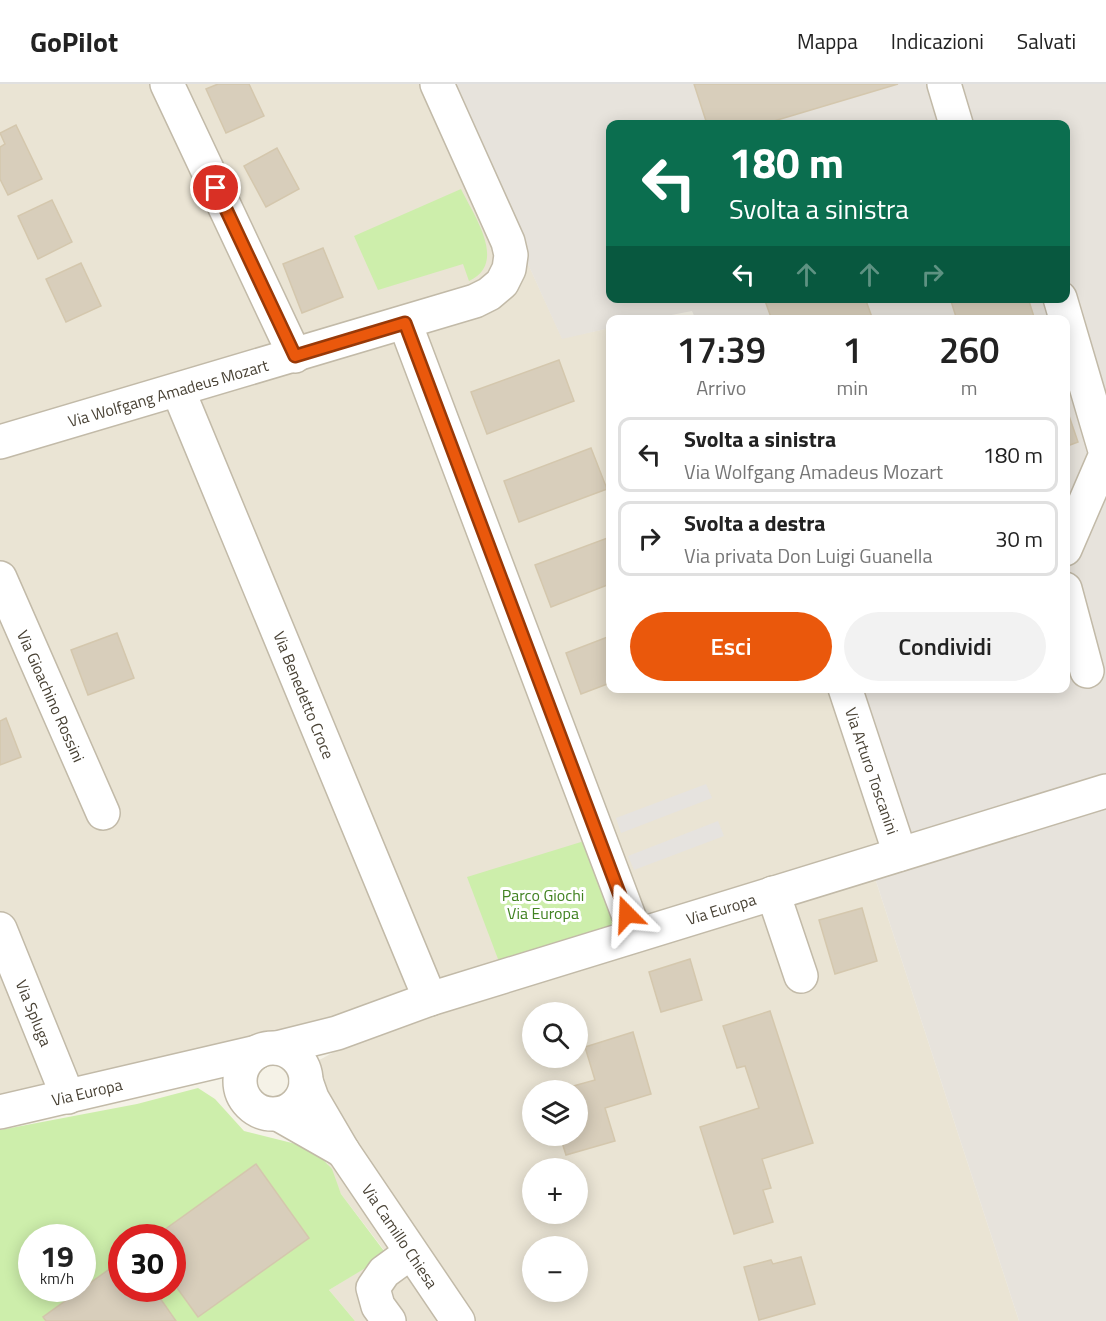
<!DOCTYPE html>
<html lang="it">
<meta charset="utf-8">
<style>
body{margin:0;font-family:"Titillium Web",sans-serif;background:#f2f2f2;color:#222;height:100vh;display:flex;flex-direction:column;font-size:22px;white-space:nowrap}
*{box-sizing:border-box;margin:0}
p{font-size:20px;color:#767676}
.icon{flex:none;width:33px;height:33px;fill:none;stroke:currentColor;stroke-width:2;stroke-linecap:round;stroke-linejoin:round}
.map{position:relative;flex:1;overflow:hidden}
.panel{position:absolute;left:606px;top:231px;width:464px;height:378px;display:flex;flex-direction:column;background:#fff;border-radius:12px;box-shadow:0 3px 15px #0003}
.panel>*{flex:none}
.top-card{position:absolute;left:606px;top:36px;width:464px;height:183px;border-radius:12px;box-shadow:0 3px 15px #0003;background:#0b6e4f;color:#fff;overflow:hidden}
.controls{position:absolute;left:522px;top:918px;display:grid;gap:12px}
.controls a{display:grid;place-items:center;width:66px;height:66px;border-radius:50%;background:#fff;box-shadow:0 3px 15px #0003;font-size:30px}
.speed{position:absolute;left:18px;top:1140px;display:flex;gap:12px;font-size:30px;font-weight:700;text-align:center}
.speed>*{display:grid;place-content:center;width:78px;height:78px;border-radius:50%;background:#fff;box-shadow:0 3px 15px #0003;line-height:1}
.speed small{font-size:15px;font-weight:400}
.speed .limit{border:9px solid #d22;background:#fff;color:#111}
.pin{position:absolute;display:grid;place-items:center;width:51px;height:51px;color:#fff;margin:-26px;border:3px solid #fff;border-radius:50%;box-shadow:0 2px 6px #0007}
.me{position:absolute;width:66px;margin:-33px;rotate:339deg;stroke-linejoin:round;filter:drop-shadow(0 0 4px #0008)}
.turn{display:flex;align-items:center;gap:21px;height:126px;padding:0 24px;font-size:27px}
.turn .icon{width:78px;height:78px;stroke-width:2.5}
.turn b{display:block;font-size:42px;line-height:51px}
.lanes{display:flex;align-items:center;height:57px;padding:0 24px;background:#0003;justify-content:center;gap:30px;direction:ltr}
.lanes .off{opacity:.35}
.eta{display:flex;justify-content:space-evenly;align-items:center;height:102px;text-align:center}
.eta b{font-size:36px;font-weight:600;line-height:42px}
.action{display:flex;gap:12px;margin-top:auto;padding:12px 24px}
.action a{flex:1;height:69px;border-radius:36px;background:#ea580c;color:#fff;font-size:24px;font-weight:600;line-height:69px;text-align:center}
.action a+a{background:#f2f2f2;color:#222}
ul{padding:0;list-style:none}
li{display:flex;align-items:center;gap:18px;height:75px;margin:0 12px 9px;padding:0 12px;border:3px solid #e0e0e0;border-radius:12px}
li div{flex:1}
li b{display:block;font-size:22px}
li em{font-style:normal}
header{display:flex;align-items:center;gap:36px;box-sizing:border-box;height:84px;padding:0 30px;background:#fff;border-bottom:2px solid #e0e0e0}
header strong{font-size:28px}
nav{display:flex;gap:33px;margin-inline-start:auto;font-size:21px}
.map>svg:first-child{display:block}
.residential{fill:#eae4d4;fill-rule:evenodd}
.industrial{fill:#e7e3dc;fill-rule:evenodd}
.green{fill:#cdeeab;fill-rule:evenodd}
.parking{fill:#e6e3df}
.building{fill:#d8cebb;stroke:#d4c7ad;stroke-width:1.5}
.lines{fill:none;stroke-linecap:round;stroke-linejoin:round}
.minor-casing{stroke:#c2baa8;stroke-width:36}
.minor{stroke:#fff;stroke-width:33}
.route-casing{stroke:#983908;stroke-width:15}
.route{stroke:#ea580c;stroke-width:10}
.labels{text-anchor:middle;stroke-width:6;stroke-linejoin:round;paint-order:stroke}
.street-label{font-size:16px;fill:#494235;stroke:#fff}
.park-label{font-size:16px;fill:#418221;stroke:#fff}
</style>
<header>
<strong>GoPilot</strong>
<nav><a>Mappa</a><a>Indicazioni</a><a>Salvati</a></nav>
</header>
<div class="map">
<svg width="1106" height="1237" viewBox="0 0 1106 1237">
<rect width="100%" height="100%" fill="#f5f2e7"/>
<g class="residential">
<polygon points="0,0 431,0 518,158 562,254 610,244 610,604 855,605 907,761 251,959 0,1018"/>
<path d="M875,794L1019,1237H355L329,1206L387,1170L341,1110L305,1029L316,1003L312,980L356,956ZM532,928H578V974H532ZM532,1006H578V1052H532ZM532,1084H578V1130H532ZM532,1162H578V1208H532Z"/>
</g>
<g class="industrial">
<path d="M446,0H1106V701L907,761L855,605L1065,604V236H696L692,227L651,235L610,236V244L562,255ZM610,40H1065V214H610Z"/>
<polygon points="1106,722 1106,1237 1019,1237 875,794"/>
</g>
<g class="green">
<path d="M461,105C474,132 508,179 469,197L463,180L378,206L354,152Z"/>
<polygon points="594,754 627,845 501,883 467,793"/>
<path d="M198,1004L215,1015L244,1047L312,1064L332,1085L341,1110L387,1171L329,1206L355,1237H0V1046L137,1020ZM32,1154H82V1204H32ZM122,1154H172V1204H122Z"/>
</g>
<g class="parking">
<polygon points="706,700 712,714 621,749 616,734"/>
<polygon points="718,737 724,752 634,786 628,772"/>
</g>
<g class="building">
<polygon points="218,0 249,0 264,32 226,49 206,5"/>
<polygon points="694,0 898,0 764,40 707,40"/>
<polygon points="16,41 42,95 8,111 0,95 0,63 5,60 0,49"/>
<polygon points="277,64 299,105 266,123 244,82"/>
<polygon points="52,116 72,158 38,175 18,132"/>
<polygon points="323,164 343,213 302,229 283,180"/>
<polygon points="81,179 101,222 66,238 46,195"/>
<polygon points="764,214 865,214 873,236 772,236"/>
<polygon points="950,214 1028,214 1035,236 957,236"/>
<polygon points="559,276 574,317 487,350 471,308"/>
<polygon points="1065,320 1078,358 1065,363"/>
<polygon points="591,364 607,405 519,438 504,397"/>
<polygon points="610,453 610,500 551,523 535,481"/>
<polygon points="117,549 134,594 88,611 71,566"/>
<polygon points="610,552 610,599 581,610 566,569"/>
<polygon points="6,634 21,673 0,681 0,637"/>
<polygon points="862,824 877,877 835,890 819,836"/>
<polygon points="690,875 702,916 661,928 649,888"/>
<polygon points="770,927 813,1059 762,1075 771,1104 763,1106 773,1138 734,1150 700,1043 759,1024 745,982 737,984 723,942"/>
<polygon points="633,948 651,1010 605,1024 615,1057 566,1071 560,1052 578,1052 578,1006 559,1006 595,996 585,963"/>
<polygon points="256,1080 309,1154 198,1233 172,1197 172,1154 153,1154"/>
<polygon points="801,1173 815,1220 759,1236 744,1183 771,1176 773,1180"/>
<polygon points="122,1176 122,1204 153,1204 176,1237 46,1237 43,1233"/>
</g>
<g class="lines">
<defs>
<g id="minor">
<polyline points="167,0 295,272"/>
<polyline points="944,0 956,40"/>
<polyline points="1060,214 1106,370 1065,465"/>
<polyline points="405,239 636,851"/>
<polyline points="178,306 430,915"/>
<polyline points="0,358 475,217 489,210 502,199 509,185 511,171 508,158 437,0"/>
<polyline points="0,494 103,729"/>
<polyline points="1065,505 1087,587"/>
<polyline points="845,604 900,770"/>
<polyline points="773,809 801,892"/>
<polyline points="0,845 68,1013"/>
<circle cx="273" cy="997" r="33"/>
<polyline points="277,964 337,949 430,915 1106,707"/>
<polyline points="0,1028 257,968"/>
<polyline points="278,1030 343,1067 312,1014 306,997"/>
<polyline points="343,1067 458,1237"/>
<polyline points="389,1237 378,1222 373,1204 384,1188 410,1169"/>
</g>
</defs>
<use href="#minor" class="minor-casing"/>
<use href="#minor" class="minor"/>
</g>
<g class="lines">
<defs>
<polyline id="route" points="216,104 295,272 405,239 627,830"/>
</defs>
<use href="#route" class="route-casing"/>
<use href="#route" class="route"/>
</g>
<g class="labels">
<g class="street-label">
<text transform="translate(168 309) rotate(-16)" y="6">Via Wolfgang Amadeus Mozart</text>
<text transform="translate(304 611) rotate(68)" y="6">Via Benedetto Croce</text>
<text transform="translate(51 612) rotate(66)" y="6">Via Gioachino Rossini</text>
<text transform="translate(872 687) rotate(71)" y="6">Via Arturo Toscanini</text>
<text transform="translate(721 825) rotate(-17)" y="6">Via Europa</text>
<text transform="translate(34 929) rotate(68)" y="6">Via Spluga</text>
<text transform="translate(87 1008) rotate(-13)" y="6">Via Europa</text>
<text transform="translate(400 1152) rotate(56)" y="6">Via Camillo Chiesa</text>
</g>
<g class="park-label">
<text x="543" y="817">Parco Giochi<tspan x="543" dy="18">Via Europa</tspan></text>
</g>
</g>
</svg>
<div class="controls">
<a><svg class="icon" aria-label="search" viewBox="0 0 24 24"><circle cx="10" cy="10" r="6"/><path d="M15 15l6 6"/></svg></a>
<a><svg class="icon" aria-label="layers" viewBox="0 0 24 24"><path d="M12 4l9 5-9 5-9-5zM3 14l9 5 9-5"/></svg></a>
<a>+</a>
<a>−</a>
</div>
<div class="speed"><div>19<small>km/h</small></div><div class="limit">30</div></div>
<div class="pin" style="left:216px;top:104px;background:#d93025"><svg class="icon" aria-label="arrive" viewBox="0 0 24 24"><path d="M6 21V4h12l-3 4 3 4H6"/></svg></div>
<svg class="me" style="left:627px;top:830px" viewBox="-20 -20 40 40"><path d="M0-17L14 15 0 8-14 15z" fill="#ea580c" stroke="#fff" stroke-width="4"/></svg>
<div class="top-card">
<div class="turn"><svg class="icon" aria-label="left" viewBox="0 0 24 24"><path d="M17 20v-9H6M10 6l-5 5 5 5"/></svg><div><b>180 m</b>Svolta a sinistra</div></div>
<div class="lanes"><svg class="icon" aria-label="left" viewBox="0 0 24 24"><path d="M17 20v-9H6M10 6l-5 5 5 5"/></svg><svg class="icon off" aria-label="ahead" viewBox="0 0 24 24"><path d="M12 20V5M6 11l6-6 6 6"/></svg><svg class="icon off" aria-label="ahead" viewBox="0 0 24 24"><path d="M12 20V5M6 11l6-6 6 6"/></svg><svg class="icon off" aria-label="right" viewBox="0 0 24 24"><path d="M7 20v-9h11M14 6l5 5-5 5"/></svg></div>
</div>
<section class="panel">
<div class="eta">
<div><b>17:39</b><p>Arrivo</p></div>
<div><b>1</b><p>min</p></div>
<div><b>260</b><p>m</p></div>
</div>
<ul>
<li><svg class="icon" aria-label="left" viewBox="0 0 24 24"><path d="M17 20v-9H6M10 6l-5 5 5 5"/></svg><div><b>Svolta a sinistra</b><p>Via Wolfgang Amadeus Mozart</p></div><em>180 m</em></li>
<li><svg class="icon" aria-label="right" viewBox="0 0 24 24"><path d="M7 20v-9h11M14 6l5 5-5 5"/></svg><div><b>Svolta a destra</b><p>Via privata Don Luigi Guanella</p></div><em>30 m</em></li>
</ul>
<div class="action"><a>Esci</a><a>Condividi</a></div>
</section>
</div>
